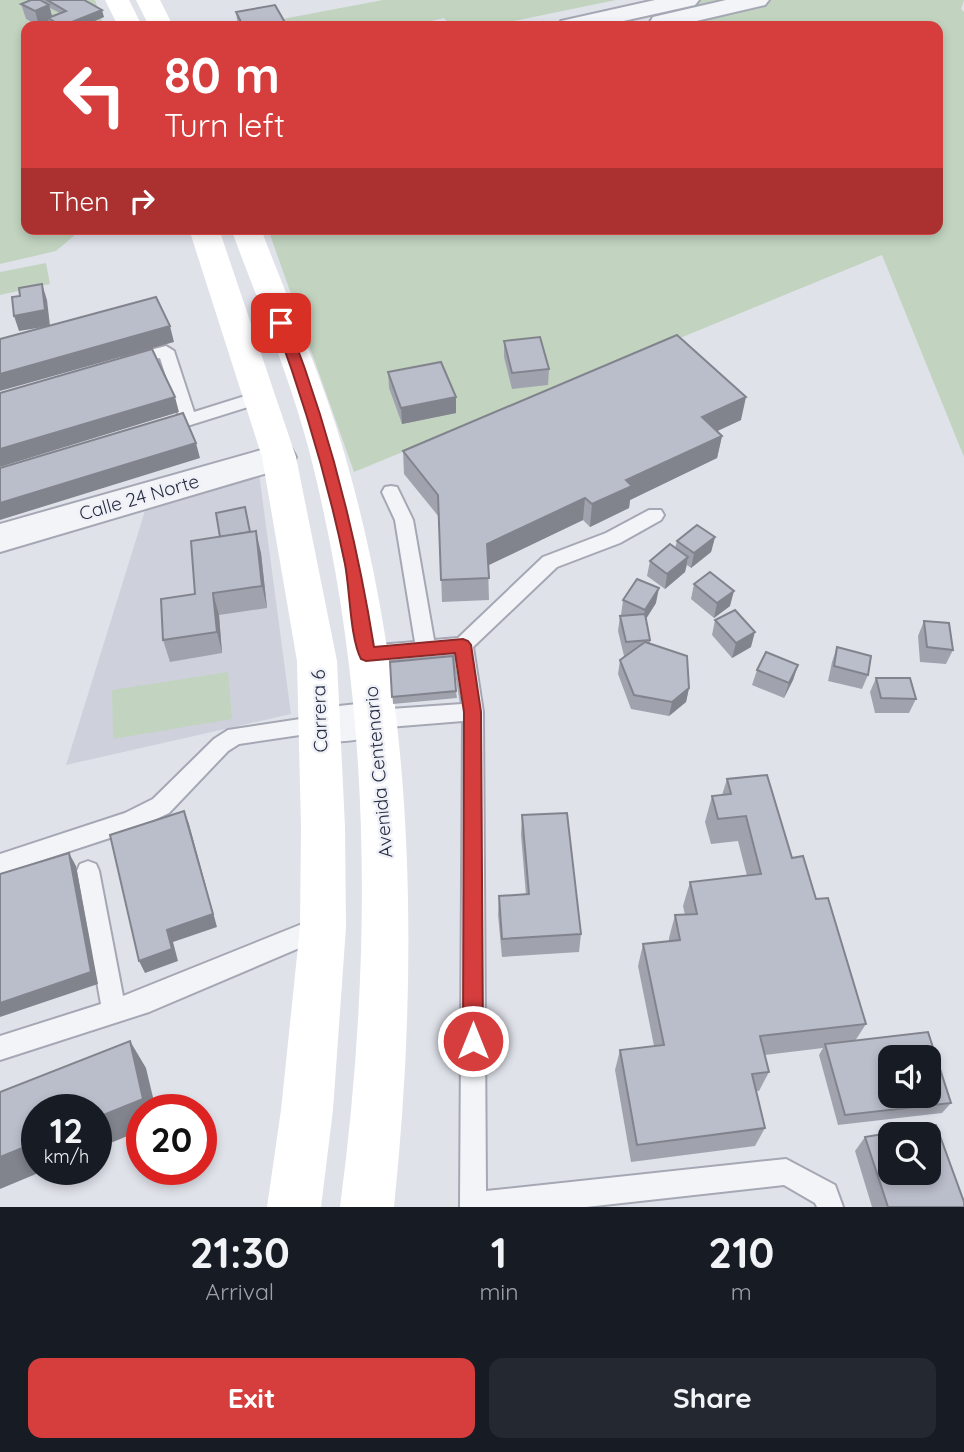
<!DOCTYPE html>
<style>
body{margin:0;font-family:Quicksand,sans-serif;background:#242831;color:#f1f3f6;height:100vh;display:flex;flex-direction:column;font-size:26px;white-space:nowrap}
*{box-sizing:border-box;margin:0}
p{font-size:23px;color:#9ea1a6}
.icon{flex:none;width:38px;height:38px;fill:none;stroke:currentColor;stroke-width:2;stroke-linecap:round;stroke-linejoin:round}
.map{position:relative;height:1207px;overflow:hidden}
.details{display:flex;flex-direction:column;background:#171b24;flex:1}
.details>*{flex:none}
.banner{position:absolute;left:21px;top:21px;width:922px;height:214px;border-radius:14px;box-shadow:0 4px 10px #0003;background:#d63e3d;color:#fff;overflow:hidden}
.controls{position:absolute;left:878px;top:1045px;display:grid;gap:14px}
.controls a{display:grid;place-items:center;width:63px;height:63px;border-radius:14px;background:#171b24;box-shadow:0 4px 10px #0003;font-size:35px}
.speed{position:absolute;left:21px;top:1094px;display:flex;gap:14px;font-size:35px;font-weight:700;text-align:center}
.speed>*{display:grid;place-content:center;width:91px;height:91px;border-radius:50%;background:#171b24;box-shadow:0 4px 10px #0003;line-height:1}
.speed small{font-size:18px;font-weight:400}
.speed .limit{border:10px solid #d22;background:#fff;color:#111}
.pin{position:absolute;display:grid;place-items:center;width:60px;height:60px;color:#fff;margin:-30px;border-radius:14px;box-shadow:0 4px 10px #0006}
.me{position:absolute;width:77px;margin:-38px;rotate:0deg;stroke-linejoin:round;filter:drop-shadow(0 0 5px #0008)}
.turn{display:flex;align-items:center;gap:24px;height:147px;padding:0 28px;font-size:32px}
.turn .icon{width:91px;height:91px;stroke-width:2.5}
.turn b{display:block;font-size:49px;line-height:60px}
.then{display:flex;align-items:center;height:66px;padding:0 28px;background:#0003;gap:14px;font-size:26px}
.eta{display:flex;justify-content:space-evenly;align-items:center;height:119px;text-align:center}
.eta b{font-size:42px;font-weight:700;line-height:49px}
.cta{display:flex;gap:14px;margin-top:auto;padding:14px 28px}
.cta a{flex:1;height:80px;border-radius:14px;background:#d63e3d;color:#fff;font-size:28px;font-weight:700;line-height:80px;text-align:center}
.cta a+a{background:#242831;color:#f1f3f6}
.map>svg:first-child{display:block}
.built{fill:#ced1dc}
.green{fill:#c2d4c0}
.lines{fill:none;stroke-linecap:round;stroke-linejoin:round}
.service-casing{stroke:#a5a8b4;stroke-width:4}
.minor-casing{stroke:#a5a8b4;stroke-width:4}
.tertiary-casing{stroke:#a5a8b4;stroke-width:4}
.service{fill:#f3f4f8;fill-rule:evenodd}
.minor{fill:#f3f4f8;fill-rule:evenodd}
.tertiary{fill:#f3f4f8;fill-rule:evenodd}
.secondary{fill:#fff;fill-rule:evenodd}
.wall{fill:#a0a3ae;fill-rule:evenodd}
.shaded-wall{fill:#82848d}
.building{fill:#babdca;stroke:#82848d;stroke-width:2;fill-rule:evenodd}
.route{fill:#d63e3d;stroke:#8b2828;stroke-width:2}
.labels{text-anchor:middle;stroke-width:5;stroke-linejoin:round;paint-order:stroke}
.street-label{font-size:19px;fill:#272d42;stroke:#eff1f7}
</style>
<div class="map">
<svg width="964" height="1207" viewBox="0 0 964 1207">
<rect width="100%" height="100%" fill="#e0e2ea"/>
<polygon class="built" points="259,473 291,714 66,765 148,501"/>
<g class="green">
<polygon points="0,0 95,0 104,26 26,26 26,229 82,229 56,251 0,264"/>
<polygon points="383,0 616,0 490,26 451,26 444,18 409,26 281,26 277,20"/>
<polygon points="673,0 964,0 961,9 964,12 964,457 882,255 354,472 268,229 938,229 938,26 703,26"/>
<polygon points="46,263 50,284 0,295 0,272"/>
<polygon points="228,672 232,719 113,739 112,690"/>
</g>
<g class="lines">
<defs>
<g id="service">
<polygon points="166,346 174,351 194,412 261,391 269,397 267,401 168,432 156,432 153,428 156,424 179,417 160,358 129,366 121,361 123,357"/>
<polygon points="391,486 397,487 413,520 434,640 458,638 543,557 606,533 649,510 661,510 664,515 661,520 620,543 557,567 473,647 483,712 486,1191 786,1159 835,1185 843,1207 817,1207 815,1203 784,1185 586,1207 460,1207 463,721 376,728 369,725 366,719 369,713 376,710 462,704 454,654 366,662 359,660 356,654 359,648 366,646 415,642 395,520 382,492 385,487"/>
<polygon points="320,716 327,719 330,725 327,731 239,744 228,751 169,813 131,831 0,874 0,854 125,813 153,799 214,739 228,730"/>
<polygon points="88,861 96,864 99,871 123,996 322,916 330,919 334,927 330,935 149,1012 0,1060 0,1036 101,1004 77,871 80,864"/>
</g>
<g id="minor">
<polygon points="279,445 291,448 296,457 291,466 0,552 0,524"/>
<path d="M376,702L391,707L397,719L391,731C365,740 331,746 305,737L299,725L305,713L320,708Z"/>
</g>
<g id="tertiary">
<polygon points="655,0 699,0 695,5 601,26 558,26 561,21"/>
<polygon points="726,0 769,0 765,5 675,26 653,26 650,22 653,17"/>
</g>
</defs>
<use href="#service" class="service-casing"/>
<use href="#minor" class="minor-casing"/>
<use href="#tertiary" class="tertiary-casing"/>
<use href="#service" class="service"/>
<use href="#minor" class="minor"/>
<use href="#tertiary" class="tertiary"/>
<g class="secondary">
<polygon points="105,0 129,0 142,26 118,26"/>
<polygon points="136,0 160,0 173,26 149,26"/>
<polygon points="189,229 219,229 296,457 337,661 345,827 346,927 333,1110 321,1207 267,1207 281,1110 300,927 301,827 297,661 262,457"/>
<path d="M231,229H261C289,303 322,376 344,452C415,696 420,956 394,1207H340C373,957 373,700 310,454C290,377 259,304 231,229Z"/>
</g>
</g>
<g class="wall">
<path d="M43,0H84L104,17L83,26H51L49,22L39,26L26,19L21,4L43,2ZM50,8L60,13L52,17Z"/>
<polygon points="236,12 287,26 238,26"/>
<polygon points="504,341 549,369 548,385 512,389 504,357"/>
<polygon points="388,372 456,397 456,413 402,424 389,388"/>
<polygon points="741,420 717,431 722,436 717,458 630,500 629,508 590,527 583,520 488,565 489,600 442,602 439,517 404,474 403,451"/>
<polygon points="250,532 261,553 267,608 219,615 222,653 170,662 163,640 195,594"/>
<polygon points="715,537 711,552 691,568 687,565 685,572 665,589 647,576 650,561 675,548 677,541"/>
<polygon points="694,584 730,606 714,618 691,599"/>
<polygon points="623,600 656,603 646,619 650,640 650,643 689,688 686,702 669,716 631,709 618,674 620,660 624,656 618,631 620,616 623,616 621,615"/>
<polygon points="715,620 751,647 732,658 712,635"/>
<polygon points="924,621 953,650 946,664 920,662 918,636"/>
<polygon points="837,647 868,675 862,689 828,681 832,662"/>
<polygon points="390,662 456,691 457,698 393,704"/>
<polygon points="798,665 793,680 784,698 752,685 757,670"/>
<polygon points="876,678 916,699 909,713 875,713 870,692"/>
<polygon points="727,779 792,858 816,899 866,1024 855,1041 951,1103 942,1113 838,1125 819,1055 823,1048 765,1055 769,1072 759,1091 756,1091 765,1128 755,1146 631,1162 615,1070 620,1050 654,1046 638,966 643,944 669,941 669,938 675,915 685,915 683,906 690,882 747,876 738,841 711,844 705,822 712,796 722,795"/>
<polygon points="522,815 581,934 579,952 502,957 498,915 499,896 526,895 521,835"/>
<polygon points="865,1137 964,1207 872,1207 855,1151"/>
</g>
<g class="shaded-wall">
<polygon points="49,5 53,20 48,18 49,22 39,26 35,11"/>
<polygon points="102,10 104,17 83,26 63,26"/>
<polygon points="42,284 47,300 50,326 19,331 14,316"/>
<polygon points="170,326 174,342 0,391 0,374"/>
<polygon points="175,397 179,412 0,467 0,449"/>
<polygon points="456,397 456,413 402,424 401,408"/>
<polygon points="746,397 741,420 698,440 702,417"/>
<polygon points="722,436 717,458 630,500 629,508 590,527 592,504 626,480"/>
<polygon points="196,443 200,458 0,520 0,503"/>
<polygon points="585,498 583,520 487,566 487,544"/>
<polygon points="256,531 261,553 267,608 262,586"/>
<polygon points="715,537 711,552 691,568 694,553"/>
<polygon points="688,557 685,572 665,589 667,574"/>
<polygon points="659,588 656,603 642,625 645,610"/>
<polygon points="734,591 730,606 714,618 717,603"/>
<polygon points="213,593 219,615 222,653 217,632"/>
<polygon points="755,632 751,647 732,658 736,643"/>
<polygon points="798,665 793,680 784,698 789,683"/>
<polygon points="689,688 686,702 669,716 672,702"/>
<polygon points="184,811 189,824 217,927 173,942 178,961 145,973 139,961"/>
<polygon points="69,853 76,866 98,984 0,1017 0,1003"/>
<polygon points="130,1041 146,1068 156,1110 142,1110 142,1130 96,1149 96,1118"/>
<polygon points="37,1142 37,1169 48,1169 0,1189 0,1157"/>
</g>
<g class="building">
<polygon points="31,0 40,0 49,5 35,11 21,4"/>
<polygon points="47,0 84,0 102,10 62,26 48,18 66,11"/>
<polygon points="275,5 287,26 243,26 236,12"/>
<polygon points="42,284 45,310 14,316 12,297 20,296 19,288"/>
<polygon points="156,297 170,326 0,374 0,339"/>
<polygon points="677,335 746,397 702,417 722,436 626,480 632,486 592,504 585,498 487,544 489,578 441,580 438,495 403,451"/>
<polygon points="540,337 549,369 512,373 504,341"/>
<polygon points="152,349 175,397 0,449 0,393"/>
<polygon points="441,362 456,397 401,408 388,372"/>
<polygon points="183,413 196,443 0,503 0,468"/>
<polygon points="245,507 250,532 220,537 216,513"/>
<polygon points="697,525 715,537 694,553 677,541"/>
<polygon points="256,531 262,586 213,593 217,632 163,640 161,599 195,594 191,541"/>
<polygon points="670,544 688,557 667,574 650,561"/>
<polygon points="710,572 734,591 717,603 694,584"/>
<polygon points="637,579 659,588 645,610 623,600"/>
<polygon points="735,610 755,632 736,643 715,620"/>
<polygon points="645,614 650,640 626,642 620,616"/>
<polygon points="924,621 949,623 953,650 927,647"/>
<polygon points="645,642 687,656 689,688 672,702 634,695 620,660"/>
<polygon points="837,647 871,656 868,675 834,666"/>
<polygon points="766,652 798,665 789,683 757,670"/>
<polygon points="453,656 456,691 392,697 390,662"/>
<polygon points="876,678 910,678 916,699 881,698"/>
<polygon points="767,775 792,858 803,856 816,899 828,898 866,1024 760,1036 769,1072 752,1074 765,1128 637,1145 620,1050 664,1045 643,944 680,940 675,915 697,914 690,882 761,874 746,816 718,819 712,796 731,794 727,779"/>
<polygon points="184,811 213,914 167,930 172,949 139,961 110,835"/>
<polygon points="567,813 581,934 502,939 499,896 529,894 522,815"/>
<polygon points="69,853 91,972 0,1003 0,874"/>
<path d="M928,1032L951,1103L845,1115L825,1044ZM891,1057H929V1096H891Z"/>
<polygon points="130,1041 143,1099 96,1118 96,1110 37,1110 37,1142 0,1157 0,1092"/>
<path d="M936,1125L964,1202V1207H888L865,1137ZM891,1134H929V1172H891Z"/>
</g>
<path class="route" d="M281,319L288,323C329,428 356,535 374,647L463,639L468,641L471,645L481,712L483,1041L480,1049L473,1052L466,1049L463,1041L464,712L455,653L366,661L361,659C350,638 350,590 345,564C328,482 304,401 275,323Z"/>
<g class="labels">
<g class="street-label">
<text transform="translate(139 497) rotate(-16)" y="7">Calle 24 Norte</text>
<text transform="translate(319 711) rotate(-92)" y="7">Carrera 6</text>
<text transform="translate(378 772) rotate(-95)" y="7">Avenida Centenario</text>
</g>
</g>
</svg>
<div class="controls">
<a><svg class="icon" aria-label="sound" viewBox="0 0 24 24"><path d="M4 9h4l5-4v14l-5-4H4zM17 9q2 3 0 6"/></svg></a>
<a><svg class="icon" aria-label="search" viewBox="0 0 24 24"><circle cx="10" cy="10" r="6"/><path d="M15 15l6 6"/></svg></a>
</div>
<div class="speed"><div>12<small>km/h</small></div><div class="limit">20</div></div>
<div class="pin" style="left:281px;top:323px;background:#d93025"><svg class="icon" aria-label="arrive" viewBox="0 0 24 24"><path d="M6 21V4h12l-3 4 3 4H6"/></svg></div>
<svg class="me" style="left:473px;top:1041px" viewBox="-20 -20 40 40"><circle r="17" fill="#d63e3d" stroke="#fff" stroke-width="3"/><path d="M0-11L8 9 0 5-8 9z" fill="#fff"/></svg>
<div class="banner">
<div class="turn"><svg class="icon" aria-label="left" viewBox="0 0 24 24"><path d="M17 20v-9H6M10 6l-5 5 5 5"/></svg><div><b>80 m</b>Turn left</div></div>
<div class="then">Then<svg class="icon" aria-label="right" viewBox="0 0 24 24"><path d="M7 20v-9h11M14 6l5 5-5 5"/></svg></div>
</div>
</div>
<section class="details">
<div class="eta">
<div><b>21:30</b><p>Arrival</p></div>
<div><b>1</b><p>min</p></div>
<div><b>210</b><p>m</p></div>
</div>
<div class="cta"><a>Exit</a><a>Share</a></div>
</section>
